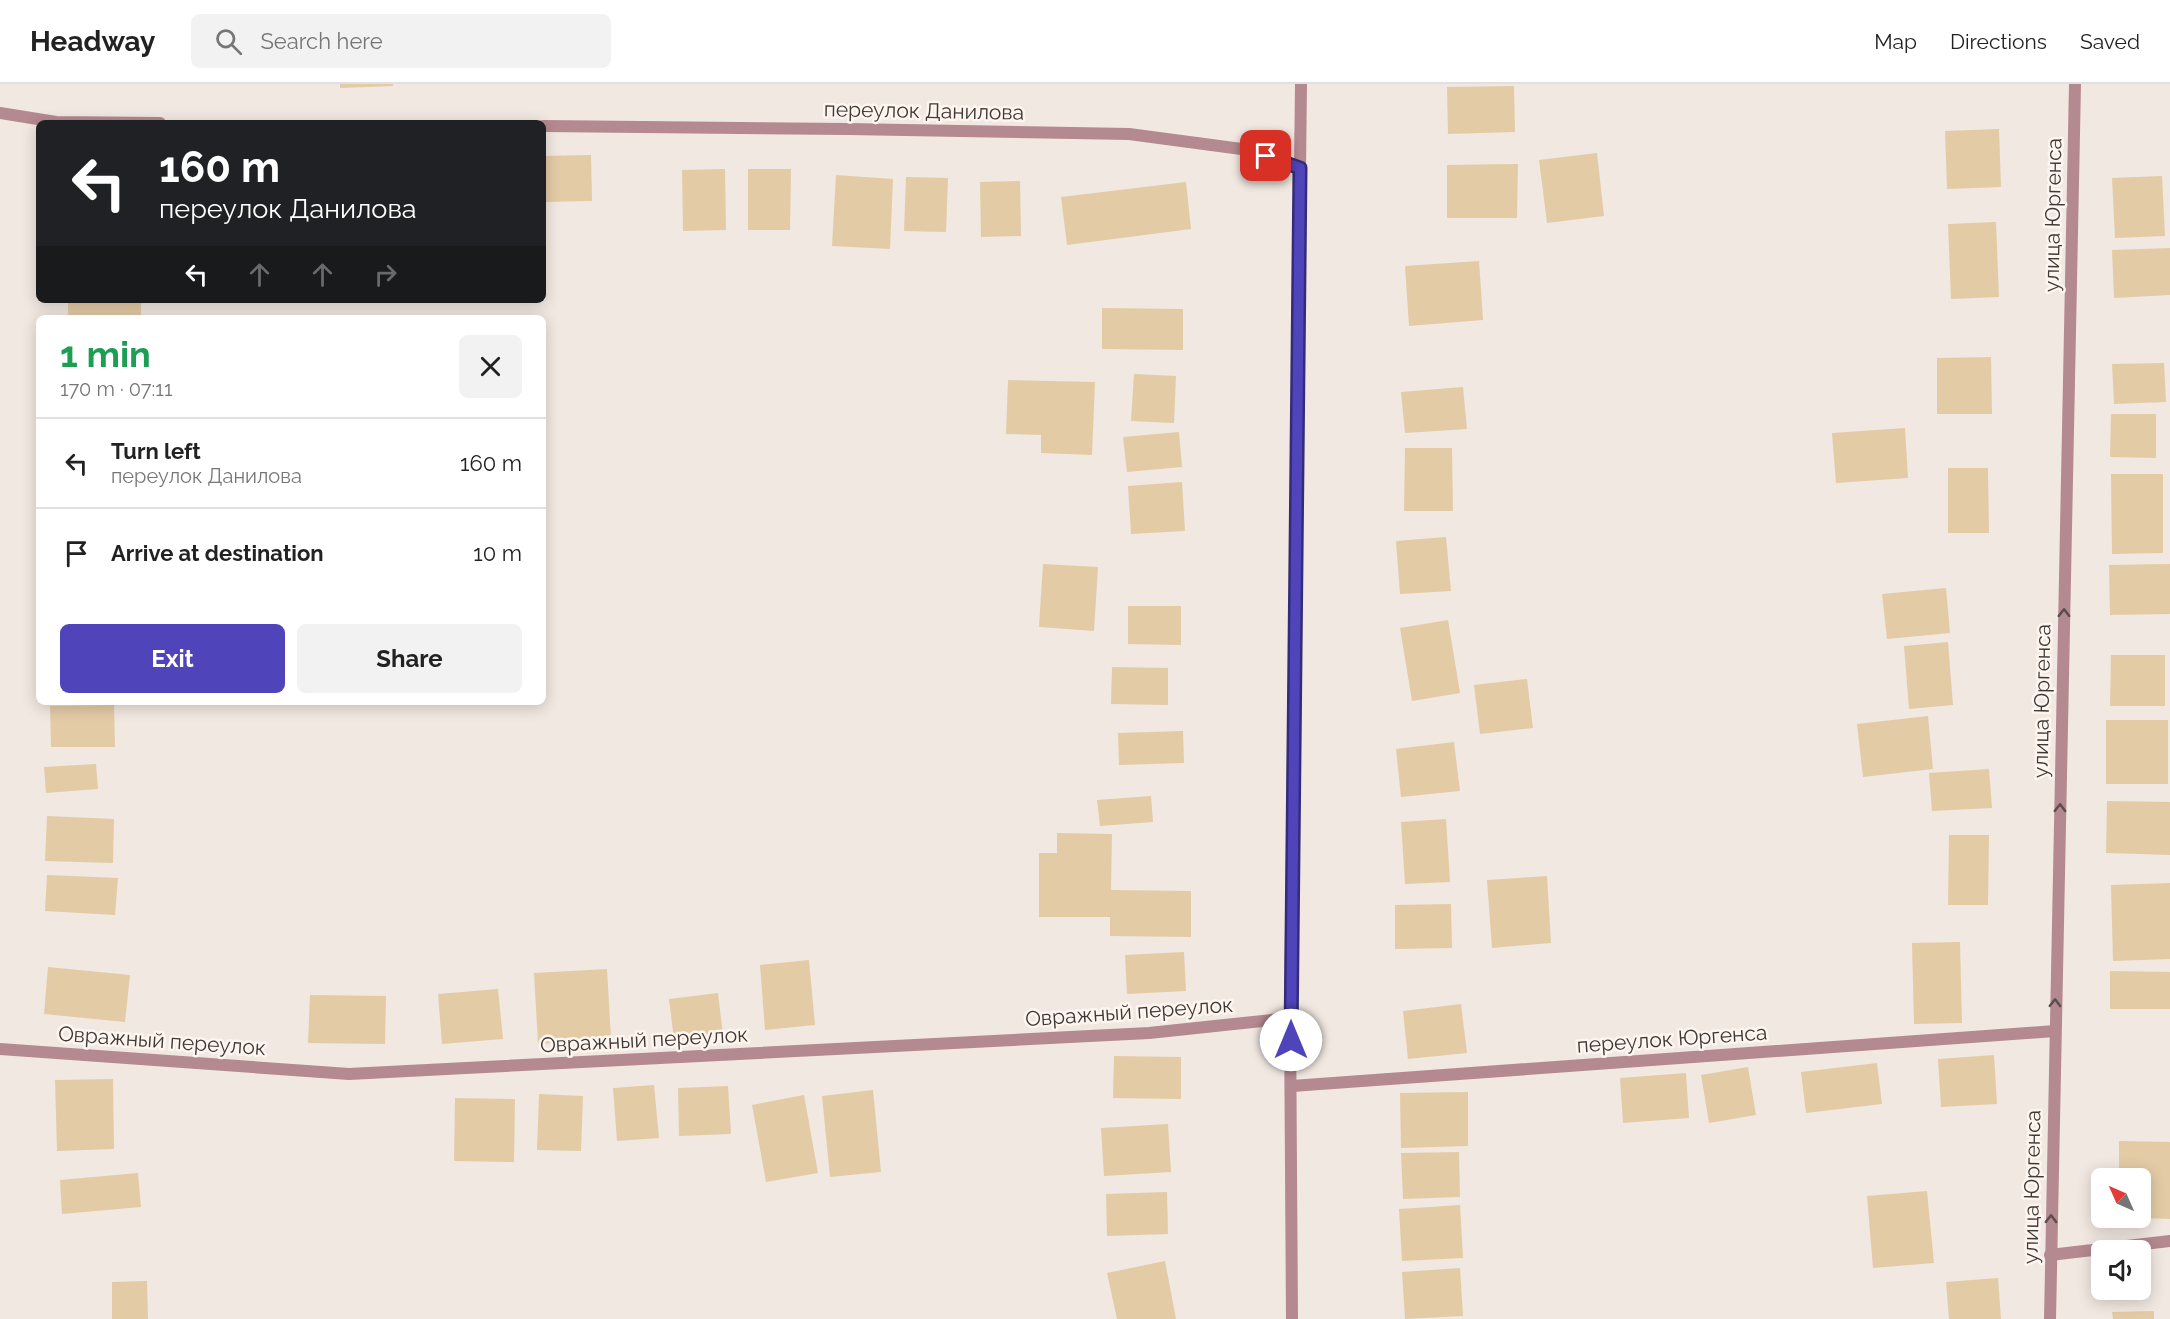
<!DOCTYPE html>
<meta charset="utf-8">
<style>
body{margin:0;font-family:Raleway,sans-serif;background:#f2f2f2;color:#222;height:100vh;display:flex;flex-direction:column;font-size:22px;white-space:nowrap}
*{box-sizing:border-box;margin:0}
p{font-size:20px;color:#767676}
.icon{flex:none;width:33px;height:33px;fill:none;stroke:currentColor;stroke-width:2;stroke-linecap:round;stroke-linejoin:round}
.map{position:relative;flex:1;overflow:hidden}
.details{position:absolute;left:36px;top:231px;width:510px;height:390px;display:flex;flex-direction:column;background:#fff;border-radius:9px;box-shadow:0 3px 15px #0003}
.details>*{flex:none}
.guide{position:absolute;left:36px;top:36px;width:510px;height:183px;border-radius:9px;box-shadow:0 3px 15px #0003;background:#202124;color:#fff;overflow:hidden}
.needle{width:39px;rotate:315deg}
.controls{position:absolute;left:2091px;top:1084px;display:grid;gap:12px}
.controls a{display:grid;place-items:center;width:60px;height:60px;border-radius:9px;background:#fff;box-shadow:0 3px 15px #0003;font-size:30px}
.pin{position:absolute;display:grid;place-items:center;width:51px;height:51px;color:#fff;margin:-26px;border-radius:12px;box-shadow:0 3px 9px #0006}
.me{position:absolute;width:66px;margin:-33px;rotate:0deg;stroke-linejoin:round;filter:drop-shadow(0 0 4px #0008)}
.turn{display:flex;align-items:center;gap:21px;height:126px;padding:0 24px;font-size:27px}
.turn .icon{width:78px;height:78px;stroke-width:2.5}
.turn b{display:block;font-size:42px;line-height:51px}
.lanes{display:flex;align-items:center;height:57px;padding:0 24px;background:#0003;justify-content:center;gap:30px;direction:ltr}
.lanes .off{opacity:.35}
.round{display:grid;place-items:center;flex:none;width:63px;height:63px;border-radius:9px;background:#f2f2f2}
.summary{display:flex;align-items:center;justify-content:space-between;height:102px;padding:0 24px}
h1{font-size:36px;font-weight:700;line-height:45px;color:#1e9e55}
.button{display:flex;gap:12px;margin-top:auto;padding:12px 24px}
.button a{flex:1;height:69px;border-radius:9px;background:#5044bb;color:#fff;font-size:24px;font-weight:700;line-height:69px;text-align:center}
.button a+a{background:#f2f2f2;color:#222}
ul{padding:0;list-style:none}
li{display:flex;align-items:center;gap:18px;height:90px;padding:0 24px;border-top:2px solid #e0e0e0}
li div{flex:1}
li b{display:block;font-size:22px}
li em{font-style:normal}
header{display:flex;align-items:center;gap:36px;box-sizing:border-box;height:84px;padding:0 30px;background:#fff;border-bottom:2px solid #e0e0e0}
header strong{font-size:28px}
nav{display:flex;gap:33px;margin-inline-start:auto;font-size:21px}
.search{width:420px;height:54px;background:#f2f2f2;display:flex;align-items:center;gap:15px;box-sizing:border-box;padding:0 21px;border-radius:9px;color:#767676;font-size:22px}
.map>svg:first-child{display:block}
.building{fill:#e3cba6}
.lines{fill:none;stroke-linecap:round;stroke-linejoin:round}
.street{stroke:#b4898f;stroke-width:12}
.oneway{stroke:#5b4d4d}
.route-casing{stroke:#342c7a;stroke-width:15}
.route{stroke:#5044bb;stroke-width:10}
.labels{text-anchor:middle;stroke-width:5;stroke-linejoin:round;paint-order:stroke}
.street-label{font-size:21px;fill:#3d3937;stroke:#fef6ee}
</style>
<header>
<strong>Headway</strong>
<div class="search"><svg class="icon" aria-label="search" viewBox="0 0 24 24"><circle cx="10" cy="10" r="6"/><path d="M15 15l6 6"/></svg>Search here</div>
<nav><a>Map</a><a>Directions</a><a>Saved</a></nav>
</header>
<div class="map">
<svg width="2170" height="1235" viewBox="0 0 2170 1235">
<rect width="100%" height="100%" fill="#f1e8e1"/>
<g class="building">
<polygon points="340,0 393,0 393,2 340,4"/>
<polygon points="1514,2 1515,48 1448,50 1447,3"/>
<polygon points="1999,45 2001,103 1947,105 1945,47"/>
<polygon points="1597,69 1604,132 1547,139 1539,76"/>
<polygon points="591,71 592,117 543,118 543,72"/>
<polygon points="1518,80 1517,134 1447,134 1447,81"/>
<polygon points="725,85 726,146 683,147 682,86"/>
<polygon points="748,85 791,85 790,146 748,146"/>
<polygon points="836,91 893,95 890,165 832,162"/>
<polygon points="2162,92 2165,152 2115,154 2112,94"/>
<polygon points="906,93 948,94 946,148 904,147"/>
<polygon points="1020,97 1021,152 981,153 980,98"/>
<polygon points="1186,98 1191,145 1067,161 1061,113"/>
<polygon points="1996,138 1999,213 1951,215 1948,140"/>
<polygon points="2170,164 2170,211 2114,214 2112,166"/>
<polygon points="1479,177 1483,236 1409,242 1405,182"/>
<rect x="68" y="216" width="73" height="18"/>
<polygon points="1102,224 1183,225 1183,266 1102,265"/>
<polygon points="1991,273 1992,330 1937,330 1937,274"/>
<polygon points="2164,279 2166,318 2114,320 2112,280"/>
<polygon points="1134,290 1176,292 1174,339 1131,337"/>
<polygon points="1008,296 1095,298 1092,371 1041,369 1041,351 1006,350"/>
<polygon points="1463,303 1467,345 1405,349 1401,308"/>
<polygon points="2111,330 2156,330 2156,374 2110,373"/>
<polygon points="1905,344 1908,394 1836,399 1832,349"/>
<polygon points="1179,348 1182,383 1127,388 1123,353"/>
<polygon points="1405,364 1452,364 1453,427 1404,427"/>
<polygon points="1948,384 1988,384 1989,449 1948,449"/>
<polygon points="2111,390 2163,390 2163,469 2112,470"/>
<polygon points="1182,398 1185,447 1131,450 1128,402"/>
<polygon points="1446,453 1451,507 1400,510 1396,457"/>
<polygon points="1043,480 1098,483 1094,547 1039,543"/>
<polygon points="2170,480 2170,530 2110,531 2109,481"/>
<polygon points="1946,504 1950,549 1887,555 1882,510"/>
<polygon points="1128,522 1181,522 1181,561 1128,560"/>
<polygon points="1448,536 1460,609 1412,617 1400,544"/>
<polygon points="1948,558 1953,621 1909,625 1904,562"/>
<polygon points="2111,571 2165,571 2165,622 2110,622"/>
<polygon points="1112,583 1168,584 1168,621 1111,620"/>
<polygon points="1527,595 1533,644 1480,650 1474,601"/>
<polygon points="114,621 115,663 51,663 50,622"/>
<polygon points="1928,632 1933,685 1863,693 1857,640"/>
<rect x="2106" y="636" width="62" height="64"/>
<polygon points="1183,647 1184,679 1119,681 1118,649"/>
<polygon points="1454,658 1460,707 1401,713 1396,665"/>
<polygon points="96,680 98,705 46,709 44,683"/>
<polygon points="1989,685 1992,724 1932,727 1929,689"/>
<polygon points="1151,712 1153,738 1100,742 1097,716"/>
<polygon points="2107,717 2170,718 2170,771 2106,769"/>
<polygon points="47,732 114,735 113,779 45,777"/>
<polygon points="1446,735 1450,798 1405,800 1401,738"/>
<polygon points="1057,749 1112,750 1111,806 1191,807 1191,853 1110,852 1110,833 1039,833 1039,769 1057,769"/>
<polygon points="1949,751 1989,751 1988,821 1948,821"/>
<polygon points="47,791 118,794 115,831 45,827"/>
<polygon points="1547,792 1551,859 1492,864 1487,796"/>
<polygon points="2170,799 2170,875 2113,877 2111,801"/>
<polygon points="1451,820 1452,864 1395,865 1395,821"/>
<polygon points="1960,858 1962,939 1914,940 1912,859"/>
<polygon points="1184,868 1186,907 1127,910 1125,871"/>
<polygon points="809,876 815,941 765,946 760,881"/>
<polygon points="48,883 130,891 125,938 44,930"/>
<polygon points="607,885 611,955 538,960 534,889"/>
<polygon points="2110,887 2170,888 2170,925 2110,925"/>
<polygon points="498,905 503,955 442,960 438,910"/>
<polygon points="718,909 723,951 674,956 669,915"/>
<polygon points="310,911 386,912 385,960 308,959"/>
<polygon points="1461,920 1467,969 1408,975 1403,927"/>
<polygon points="1994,971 1997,1020 1941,1023 1938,975"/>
<polygon points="1114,972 1181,973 1181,1015 1113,1014"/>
<polygon points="1877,979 1882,1020 1806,1029 1801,988"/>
<polygon points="1748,983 1756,1031 1709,1039 1701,991"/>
<polygon points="1686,989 1689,1034 1623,1039 1620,994"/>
<polygon points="113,995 114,1065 57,1067 55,996"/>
<polygon points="654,1001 659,1054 617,1057 613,1004"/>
<polygon points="728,1002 731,1050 679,1052 678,1004"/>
<polygon points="873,1006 881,1088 830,1093 822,1012"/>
<polygon points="1468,1008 1468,1062 1401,1064 1400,1009"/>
<polygon points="539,1010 583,1012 581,1067 537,1066"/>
<polygon points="804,1011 818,1089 766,1098 752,1021"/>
<polygon points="455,1014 515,1015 514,1078 454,1077"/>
<polygon points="1168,1040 1171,1088 1104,1092 1101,1044"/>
<polygon points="2119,1057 2170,1058 2170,1135 2140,1134 2140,1095 2119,1095"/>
<polygon points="1459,1068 1460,1113 1403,1115 1401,1069"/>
<polygon points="138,1089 141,1123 62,1130 60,1096"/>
<polygon points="1927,1107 1934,1179 1873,1184 1867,1112"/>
<polygon points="1167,1108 1168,1150 1107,1152 1106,1110"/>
<polygon points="1460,1121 1463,1174 1402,1177 1399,1125"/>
<polygon points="1165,1177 1176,1235 1117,1235 1107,1189"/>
<polygon points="1460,1184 1463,1232 1405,1235 1402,1188"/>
<polygon points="1998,1194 2001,1235 1949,1235 1946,1198"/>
<polygon points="147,1197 148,1235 112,1235 112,1198"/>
<polygon points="2154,1227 2154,1235 2113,1235 2112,1228"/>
</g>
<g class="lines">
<g class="street">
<polyline points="0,29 56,38 160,39"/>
<polyline points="543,42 848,45 1129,50 1249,66 1300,84"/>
<polyline points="0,965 349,990 1149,949 1290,934"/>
<polyline points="1292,1002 2055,947"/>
<polyline points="2050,1171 2170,1157"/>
<polyline points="1292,1235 1290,934 1301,0"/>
<polyline points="2050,1235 2075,0"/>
</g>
</g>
<defs><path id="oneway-chevron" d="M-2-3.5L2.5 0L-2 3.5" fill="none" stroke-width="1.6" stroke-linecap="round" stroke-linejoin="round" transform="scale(1.5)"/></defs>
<g class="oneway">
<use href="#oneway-chevron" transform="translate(2064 529) rotate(-89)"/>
<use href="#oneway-chevron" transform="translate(2060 724) rotate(-89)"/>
<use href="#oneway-chevron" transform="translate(2055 919) rotate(-89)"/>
<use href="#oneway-chevron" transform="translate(2051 1135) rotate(-89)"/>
</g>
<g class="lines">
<defs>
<polyline id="route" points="1266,72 1300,84 1291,956"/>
</defs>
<use href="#route" class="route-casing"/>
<use href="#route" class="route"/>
</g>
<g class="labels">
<g class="street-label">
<text transform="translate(924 27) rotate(1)" y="7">переулок Данилова</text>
<text transform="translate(2053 131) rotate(-89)" y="7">улица Юргенса</text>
<text transform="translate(2042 617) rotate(-89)" y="7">улица Юргенса</text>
<text transform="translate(1129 928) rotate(-4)" y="7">Овражный переулок</text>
<text transform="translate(1672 955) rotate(-4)" y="7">переулок Юргенса</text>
<text transform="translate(644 956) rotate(-3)" y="7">Овражный переулок</text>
<text transform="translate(162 957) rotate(4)" y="7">Овражный переулок</text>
<text transform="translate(2032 1103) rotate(-89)" y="7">улица Юргенса</text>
</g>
</g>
</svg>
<div class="controls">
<a><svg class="needle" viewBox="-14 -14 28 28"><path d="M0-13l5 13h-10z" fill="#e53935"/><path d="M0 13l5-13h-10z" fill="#767676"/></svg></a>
<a><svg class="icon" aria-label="sound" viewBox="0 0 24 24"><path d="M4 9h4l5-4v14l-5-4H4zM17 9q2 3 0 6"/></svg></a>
</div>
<div class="pin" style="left:1266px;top:72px;background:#d93025"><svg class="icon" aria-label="arrive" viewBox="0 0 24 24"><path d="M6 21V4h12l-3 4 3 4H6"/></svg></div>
<svg class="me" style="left:1291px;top:956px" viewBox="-20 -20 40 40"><circle r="19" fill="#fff"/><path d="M0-13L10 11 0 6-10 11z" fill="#5044bb"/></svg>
<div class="guide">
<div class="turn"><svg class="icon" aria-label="left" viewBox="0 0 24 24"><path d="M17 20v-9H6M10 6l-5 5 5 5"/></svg><div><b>160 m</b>переулок Данилова</div></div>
<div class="lanes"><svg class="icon" aria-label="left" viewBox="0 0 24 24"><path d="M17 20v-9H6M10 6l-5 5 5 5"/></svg><svg class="icon off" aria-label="ahead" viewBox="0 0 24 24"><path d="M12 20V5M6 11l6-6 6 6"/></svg><svg class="icon off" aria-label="ahead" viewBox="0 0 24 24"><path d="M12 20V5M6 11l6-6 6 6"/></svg><svg class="icon off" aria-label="right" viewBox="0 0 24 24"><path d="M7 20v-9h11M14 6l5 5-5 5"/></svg></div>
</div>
<section class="details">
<div class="summary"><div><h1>1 min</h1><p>170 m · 07:11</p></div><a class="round"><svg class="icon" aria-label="close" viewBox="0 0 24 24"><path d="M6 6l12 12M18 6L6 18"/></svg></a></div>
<ul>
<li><svg class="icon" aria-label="left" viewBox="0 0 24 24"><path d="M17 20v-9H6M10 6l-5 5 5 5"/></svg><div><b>Turn left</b><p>переулок Данилова</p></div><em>160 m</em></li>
<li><svg class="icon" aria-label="arrive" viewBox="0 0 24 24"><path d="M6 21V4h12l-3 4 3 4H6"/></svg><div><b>Arrive at destination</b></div><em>10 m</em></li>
</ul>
<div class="button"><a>Exit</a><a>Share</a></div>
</section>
</div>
